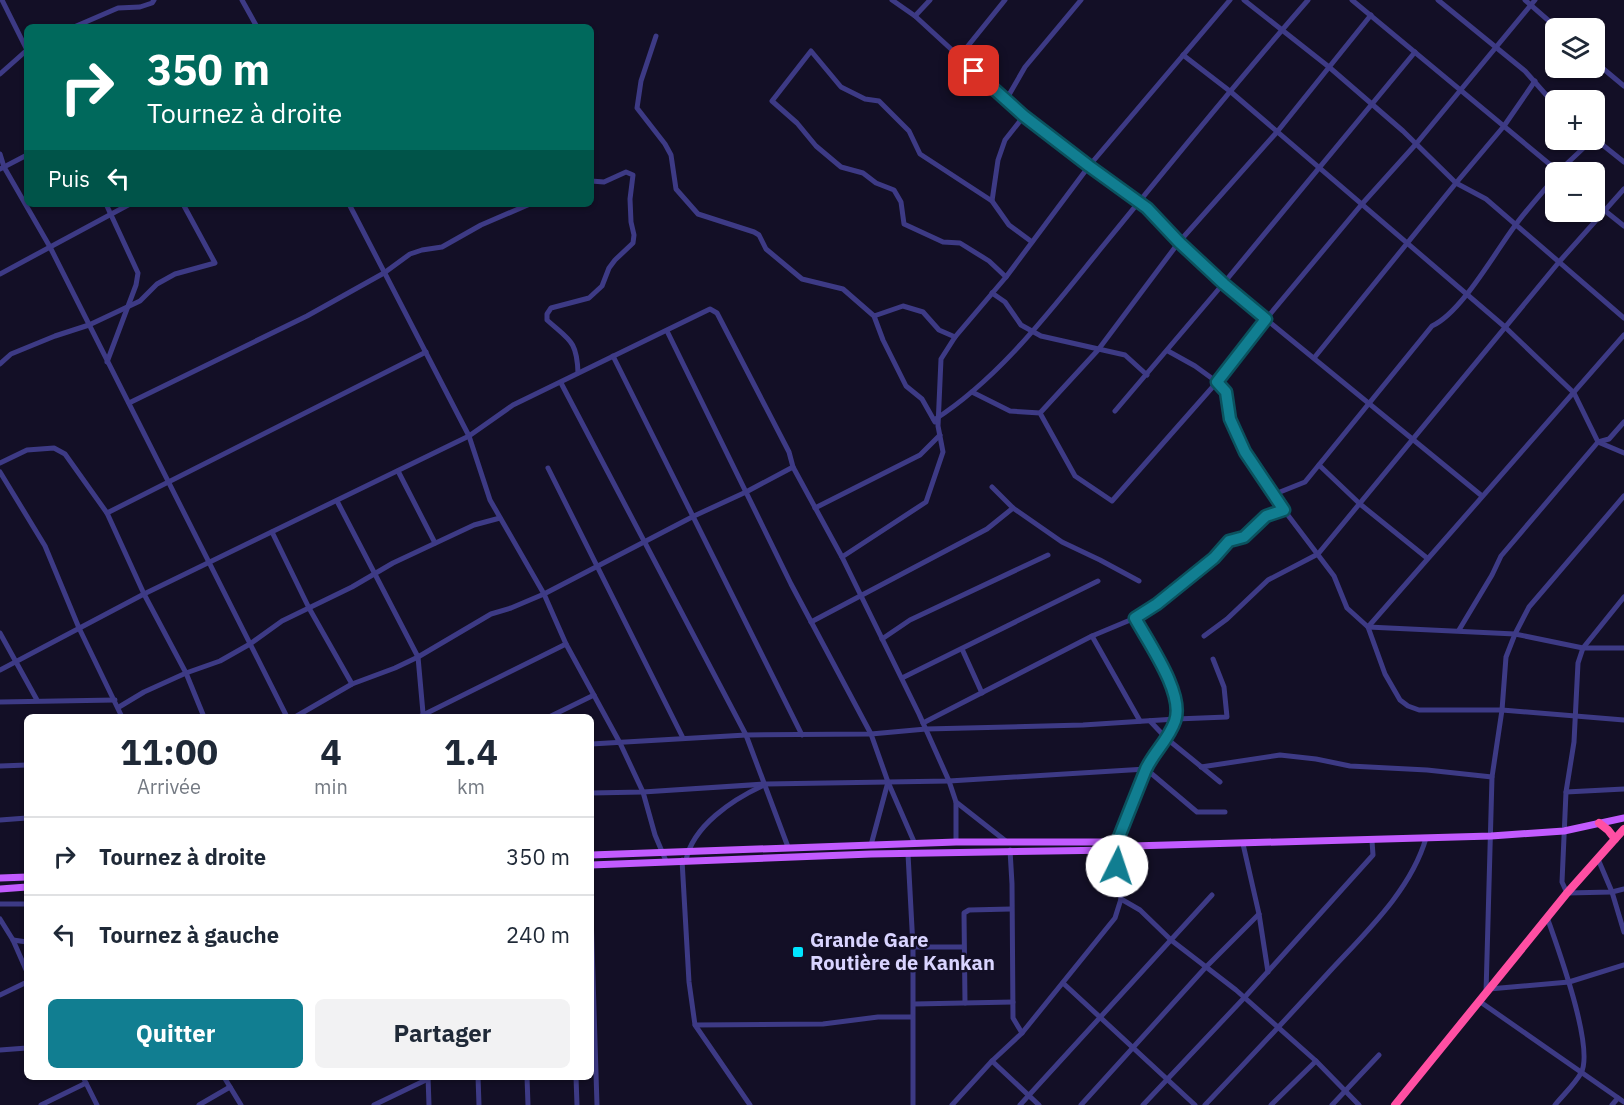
<!DOCTYPE html>
<html lang="fr">
<meta charset="utf-8">
<style>
body{margin:0;font-family:"IBM Plex Sans",sans-serif;background:#f2f2f3;color:#1f2937;height:100vh;display:flex;flex-direction:column;font-size:22px;white-space:nowrap}
*{box-sizing:border-box;margin:0}
p{font-size:20px;color:#747a83}
.icon{flex:none;width:33px;height:33px;fill:none;stroke:currentColor;stroke-width:2;stroke-linecap:round;stroke-linejoin:round}
.map{position:relative;flex:1;overflow:hidden}
.sheet{position:absolute;left:24px;top:714px;width:570px;height:366px;display:flex;flex-direction:column;background:#fff;border-radius:9px;box-shadow:0 2px 4px #0004}
.sheet>*{flex:none}
.guide{position:absolute;left:24px;top:24px;width:570px;height:183px;border-radius:9px;box-shadow:0 2px 4px #0004;background:#00695c;color:#fff;overflow:hidden}
.tools{position:absolute;left:1545px;top:18px;display:grid;gap:12px}
.tools a{display:grid;place-items:center;width:60px;height:60px;border-radius:9px;background:#fff;box-shadow:0 2px 4px #0004;font-size:30px}
.pin{position:absolute;display:grid;place-items:center;width:51px;height:51px;color:#fff;margin:-26px;border-radius:12px;box-shadow:0 3px 9px #0006}
.me{position:absolute;width:66px;margin:-33px;rotate:4deg;stroke-linejoin:round;filter:drop-shadow(0 0 4px #0008)}
.turn{display:flex;align-items:center;gap:21px;height:126px;padding:0 24px;font-size:27px}
.turn .icon{width:78px;height:78px;stroke-width:2.5}
.turn b{display:block;font-size:42px;line-height:51px}
.then{display:flex;align-items:center;height:57px;padding:0 24px;background:#0003;gap:12px;font-size:22px}
.eta{display:flex;justify-content:space-evenly;align-items:center;height:102px;text-align:center}
.eta b{font-size:36px;font-weight:800;line-height:42px}
.cta{display:flex;gap:12px;margin-top:auto;padding:12px 24px}
.cta a{flex:1;height:69px;border-radius:9px;background:#117e91;color:#fff;font-size:24px;font-weight:800;line-height:69px;text-align:center}
.cta a+a{background:#f2f2f3;color:#1f2937}
ul{padding:0;list-style:none}
li{display:flex;align-items:center;gap:18px;height:78px;padding:0 24px;border-top:2px solid #e0e1e3}
li div{flex:1}
li b{display:block;font-size:22px}
li em{font-style:normal}
.map>svg:first-child{display:block}
.lines{fill:none;stroke-linecap:round;stroke-linejoin:round}
.minor{stroke:#3d3a85;stroke-width:5}
.major{stroke:#c25bff;stroke-width:7}
.highway{stroke:#ff4fa3;stroke-width:8}
.route-casing{stroke:#0b525e;stroke-width:15}
.route{stroke:#117e91;stroke-width:10}
.poi-dot{fill:#00e5ff;stroke:#130f26;stroke-width:2}
.labels{text-anchor:middle;stroke-width:5;stroke-linejoin:round;paint-order:stroke}
.poi-label{font-size:20px;font-weight:bold;fill:#d9d4ff;stroke:#130f26;text-anchor:start}
</style>
<div class="map">
<svg width="1624" height="1105" viewBox="0 0 1624 1105">
<rect width="100%" height="100%" fill="#130f26"/>
<g class="lines">
<g class="minor">
<polyline points="242,0 257,27"/>
<polyline points="892,0 915,16 1024,116 1089,166 1147,208 1223,284 1482,496"/>
<polyline points="1244,0 1329,67 1403,131 1456,183 1486,199 1624,318"/>
<polyline points="1352,0 1559,172"/>
<polyline points="1438,0 1525,71 1556,106"/>
<polyline points="1525,0 1557,28"/>
<polyline points="915,16 930,0"/>
<polyline points="74,27 118,8 140,7 152,3 154,0"/>
<polyline points="656,36 641,81 637,108 665,144 671,155 676,189 698,214 754,232 759,235 766,249 802,279 843,289 874,316 883,340 906,386 922,399 935,422"/>
<polyline points="1183,55 1231,92 1505,327 1574,393 1598,442 1624,453"/>
<polyline points="959,57 1005,0"/>
<polyline points="1594,61 1624,86"/>
<polyline points="0,74 27,50 2,0"/>
<polyline points="1006,100 1025,67 1081,0"/>
<polyline points="1594,138 1624,162"/>
<polyline points="0,154 4,167 50,247 287,717"/>
<polyline points="0,169 27,155"/>
<polyline points="1558,172 1592,140"/>
<polyline points="992,201 998,160 1005,140 1024,116"/>
<polyline points="1594,202 1624,226"/>
<polyline points="106,204 138,273 136,285 107,362"/>
<polyline points="349,204 469,436 490,500 544,594 566,644 620,743 643,792 655,835 666,861"/>
<polyline points="0,274 130,204"/>
<polyline points="1006,277 989,261 960,243 943,242 904,224 901,202 894,190 876,183 863,173 841,167 816,146 797,123 772,101 811,51 841,87 865,99 879,101 909,131 920,154 992,201 1009,225 1032,242"/>
<polyline points="992,293 1005,302 1021,325 1041,336 1125,355 1147,375"/>
<polyline points="874,316 903,306 923,312 939,330 955,337"/>
<polyline points="667,331 791,584 871,734 888,782 915,844"/>
<polyline points="1168,351 1195,366 1217,382 1226,392 1231,419 1245,452 1284,510 1334,576 1347,608 1368,627 1385,674 1400,700 1408,706 1419,710 1502,710 1624,720"/>
<polyline points="613,356 802,735"/>
<polyline points="1314,358 1456,183 1504,126 1535,81"/>
<polyline points="0,364 11,354 55,336 89,325 140,301 157,284 175,274 215,263 183,204"/>
<path d="M578,373C577,340 569,340 547,320V314L551,308L589,298L602,286L609,268L615,260L633,243L634,235L631,222L630,199L633,175L626,172L604,182L591,181"/>
<polyline points="561,383 746,735 788,847"/>
<polyline points="972,392 1010,411 1040,413 1075,476 1112,501 1217,382 1266,319 1362,204 1416,144 1535,0"/>
<polyline points="129,403 307,316 384,273 410,254 422,250 442,247 481,225 530,204"/>
<polyline points="1115,411 1223,284 1415,52"/>
<polyline points="1040,413 1098,350 1179,242 1277,132 1371,15"/>
<path d="M934,420C1003,376 1056,303 1107,241C1173,160 1239,79 1308,0"/>
<polyline points="0,463 27,450 54,448 65,454 107,513 144,594 186,673 204,717"/>
<polyline points="1319,465 1360,504 1427,558"/>
<polyline points="548,468 683,738"/>
<polyline points="398,471 435,543"/>
<polyline points="0,472 45,546 79,628 122,717"/>
<polyline points="992,487 1013,508 1062,542 1100,560 1139,581"/>
<path d="M1275,494L1305,482L1432,326C1461,313 1494,254 1514,227C1527,209 1542,193 1556,176"/>
<polyline points="337,501 418,657 423,713"/>
<polyline points="815,508 920,455 940,435"/>
<polyline points="107,513 426,352"/>
<polyline points="272,532 309,608 352,684"/>
<polyline points="1624,597 1583,648 1578,663 1574,742 1566,792 1562,882 1567,893 1612,892 1624,889"/>
<polyline points="811,622 987,529 1013,508"/>
<polyline points="1368,627 1624,335"/>
<polyline points="1368,627 1515,634 1583,648 1624,648"/>
<polyline points="1459,630 1492,575 1501,556 1598,442 1609,439 1624,422"/>
<polyline points="0,633 37,700"/>
<polyline points="1092,636 1135,618 1157,605 1214,558 1229,541 1244,537 1266,516 1284,510"/>
<polyline points="1204,636 1227,619 1268,580 1318,554 1559,262 1624,189"/>
<polyline points="882,639 910,620 1048,555"/>
<polyline points="962,649 982,693"/>
<polyline points="0,670 144,594 469,436 513,405 710,309 717,313 789,452 793,467 842,557"/>
<polyline points="902,678 1098,581"/>
<polyline points="0,702 115,700"/>
<polyline points="119,707 144,692 186,673 220,661 250,644 282,621 352,587 393,563 474,525 500,518"/>
<polyline points="295,717 352,684 395,668 418,657 491,614 511,608 544,594 694,516 746,492 793,467"/>
<polyline points="419,717 566,644"/>
<polyline points="549,717 594,695"/>
<polyline points="1150,721 1166,738 1220,782"/>
<polyline points="923,723 1092,636 1140,721"/>
<polyline points="591,744 746,735 871,734 926,729 1083,725 1176,719 1227,717 1224,687 1213,659"/>
<polyline points="0,766 27,765"/>
<polyline points="1201,767 1280,755 1316,759 1350,766 1427,770 1492,777"/>
<polyline points="1566,792 1624,789"/>
<polyline points="591,793 643,792 766,784 949,781 1146,769 1197,812 1225,812"/>
<polyline points="956,802 1007,842"/>
<polyline points="0,820 27,818"/>
<polyline points="956,842 956,802 949,781 919,714 842,557 926,502 943,452 938,426 941,359 955,337 1006,277 1089,166 1230,0"/>
<polyline points="1243,844 1259,914 1268,972"/>
<polyline points="871,845 888,782"/>
<polyline points="1010,850 1012,884 1013,1018 1022,1033"/>
<polyline points="908,854 913,947 913,1105"/>
<polyline points="1598,859 1612,892 1624,932"/>
<polyline points="682,860 689,982 695,1025 750,1105"/>
<path d="M686,860C693,826 732,800 762,786"/>
<polyline points="1121,899 1140,910 1171,940 1236,990 1316,1061 1359,1105"/>
<polyline points="0,904 27,904"/>
<polyline points="591,913 597,1105"/>
<path d="M1547,917C1557,946 1595,1048 1581,1073C1575,1084 1563,1095 1555,1105"/>
<polyline points="0,919 13,940 27,972"/>
<polyline points="13,940 27,942"/>
<polyline points="913,947 963,947"/>
<polyline points="1063,983 1195,1105"/>
<polyline points="1489,989 1569,982 1624,965"/>
<polyline points="1486,993 1492,777 1502,710 1506,657 1515,634 1529,607 1624,496"/>
<polyline points="0,995 27,982"/>
<polyline points="1479,1001 1624,1102"/>
<polyline points="965,1003 964,913 969,910 1011,909"/>
<polyline points="914,1004 1013,1002"/>
<polyline points="695,1025 823,1024 878,1017 912,1017"/>
<polyline points="0,1050 27,1048"/>
<polyline points="992,1061 1039,1105"/>
<polyline points="83,1077 97,1105"/>
<polyline points="224,1077 241,1105"/>
<polyline points="428,1077 429,1105"/>
<polyline points="478,1077 479,1105"/>
<polyline points="527,1077 528,1105"/>
<polyline points="576,1077 577,1105"/>
<polyline points="41,1105 86,1083"/>
<polyline points="199,1105 230,1087"/>
<polyline points="374,1105 428,1079"/>
<polyline points="952,1105 992,1061 1022,1033 1115,918 1121,899 1115,850 1117,842 1146,769 1151,759 1166,738 1176,719 1174,689 1135,618"/>
<polyline points="1020,1105 1212,895"/>
<polyline points="1081,1105 1205,968 1259,914"/>
<polyline points="1143,1105 1244,998 1373,855 1372,841"/>
<path d="M1205,1105C1247,1061 1289,1016 1330,971C1366,932 1411,890 1426,838"/>
<polyline points="1271,1105 1316,1061"/>
<polyline points="1332,1105 1379,1055"/>
<polyline points="1612,1105 1618,1098"/>
</g>
<g class="major">
<polyline points="591,855 956,842 1117,842 1129,846"/>
<polyline points="591,865 871,854 1115,850 1132,846 1491,836 1564,831 1624,818"/>
<polyline points="0,878 27,877"/>
<polyline points="0,889 27,887"/>
</g>
<g class="highway">
<polyline points="1599,823 1608,830 1615,839"/>
<polyline points="1395,1105 1567,893 1624,829"/>
</g>
</g>
<g class="lines">
<defs>
<path id="route" d="M974,71L1024,116L1089,166L1147,208L1179,242L1224,284L1266,319L1217,382L1226,392L1230,419L1245,452L1284,510L1266,516L1244,537L1229,541L1214,558L1157,604L1135,618C1148,642 1185,694 1175,721C1169,739 1154,752 1146,769L1117,842L1115,850L1117,866"/>
</defs>
<use href="#route" class="route-casing"/>
<use href="#route" class="route"/>
</g>
<rect class="poi-dot" x="792" y="946" width="12" height="12" rx="3"/>
<g class="labels">
<g class="poi-label">
<text x="810" y="947">Grande Gare<tspan x="810" dy="23">Routière de Kankan</tspan></text>
</g>
</g>
</svg>
<div class="tools">
<a><svg class="icon" aria-label="layers" viewBox="0 0 24 24"><path d="M12 4l9 5-9 5-9-5zM3 14l9 5 9-5"/></svg></a>
<a>+</a>
<a>−</a>
</div>
<div class="pin" style="left:974px;top:71px;background:#d93025"><svg class="icon" aria-label="arrive" viewBox="0 0 24 24"><path d="M6 21V4h12l-3 4 3 4H6"/></svg></div>
<svg class="me" style="left:1117px;top:866px" viewBox="-20 -20 40 40"><circle r="19" fill="#fff"/><path d="M0-13L10 11 0 6-10 11z" fill="#117e91"/></svg>
<div class="guide">
<div class="turn"><svg class="icon" aria-label="right" viewBox="0 0 24 24"><path d="M7 20v-9h11M14 6l5 5-5 5"/></svg><div><b>350 m</b>Tournez à droite</div></div>
<div class="then">Puis<svg class="icon" aria-label="left" viewBox="0 0 24 24"><path d="M17 20v-9H6M10 6l-5 5 5 5"/></svg></div>
</div>
<section class="sheet">
<div class="eta">
<div><b>11:00</b><p>Arrivée</p></div>
<div><b>4</b><p>min</p></div>
<div><b>1.4</b><p>km</p></div>
</div>
<ul>
<li><svg class="icon" aria-label="right" viewBox="0 0 24 24"><path d="M7 20v-9h11M14 6l5 5-5 5"/></svg><div><b>Tournez à droite</b></div><em>350 m</em></li>
<li><svg class="icon" aria-label="left" viewBox="0 0 24 24"><path d="M17 20v-9H6M10 6l-5 5 5 5"/></svg><div><b>Tournez à gauche</b></div><em>240 m</em></li>
</ul>
<div class="cta"><a>Quitter</a><a>Partager</a></div>
</section>
</div>
